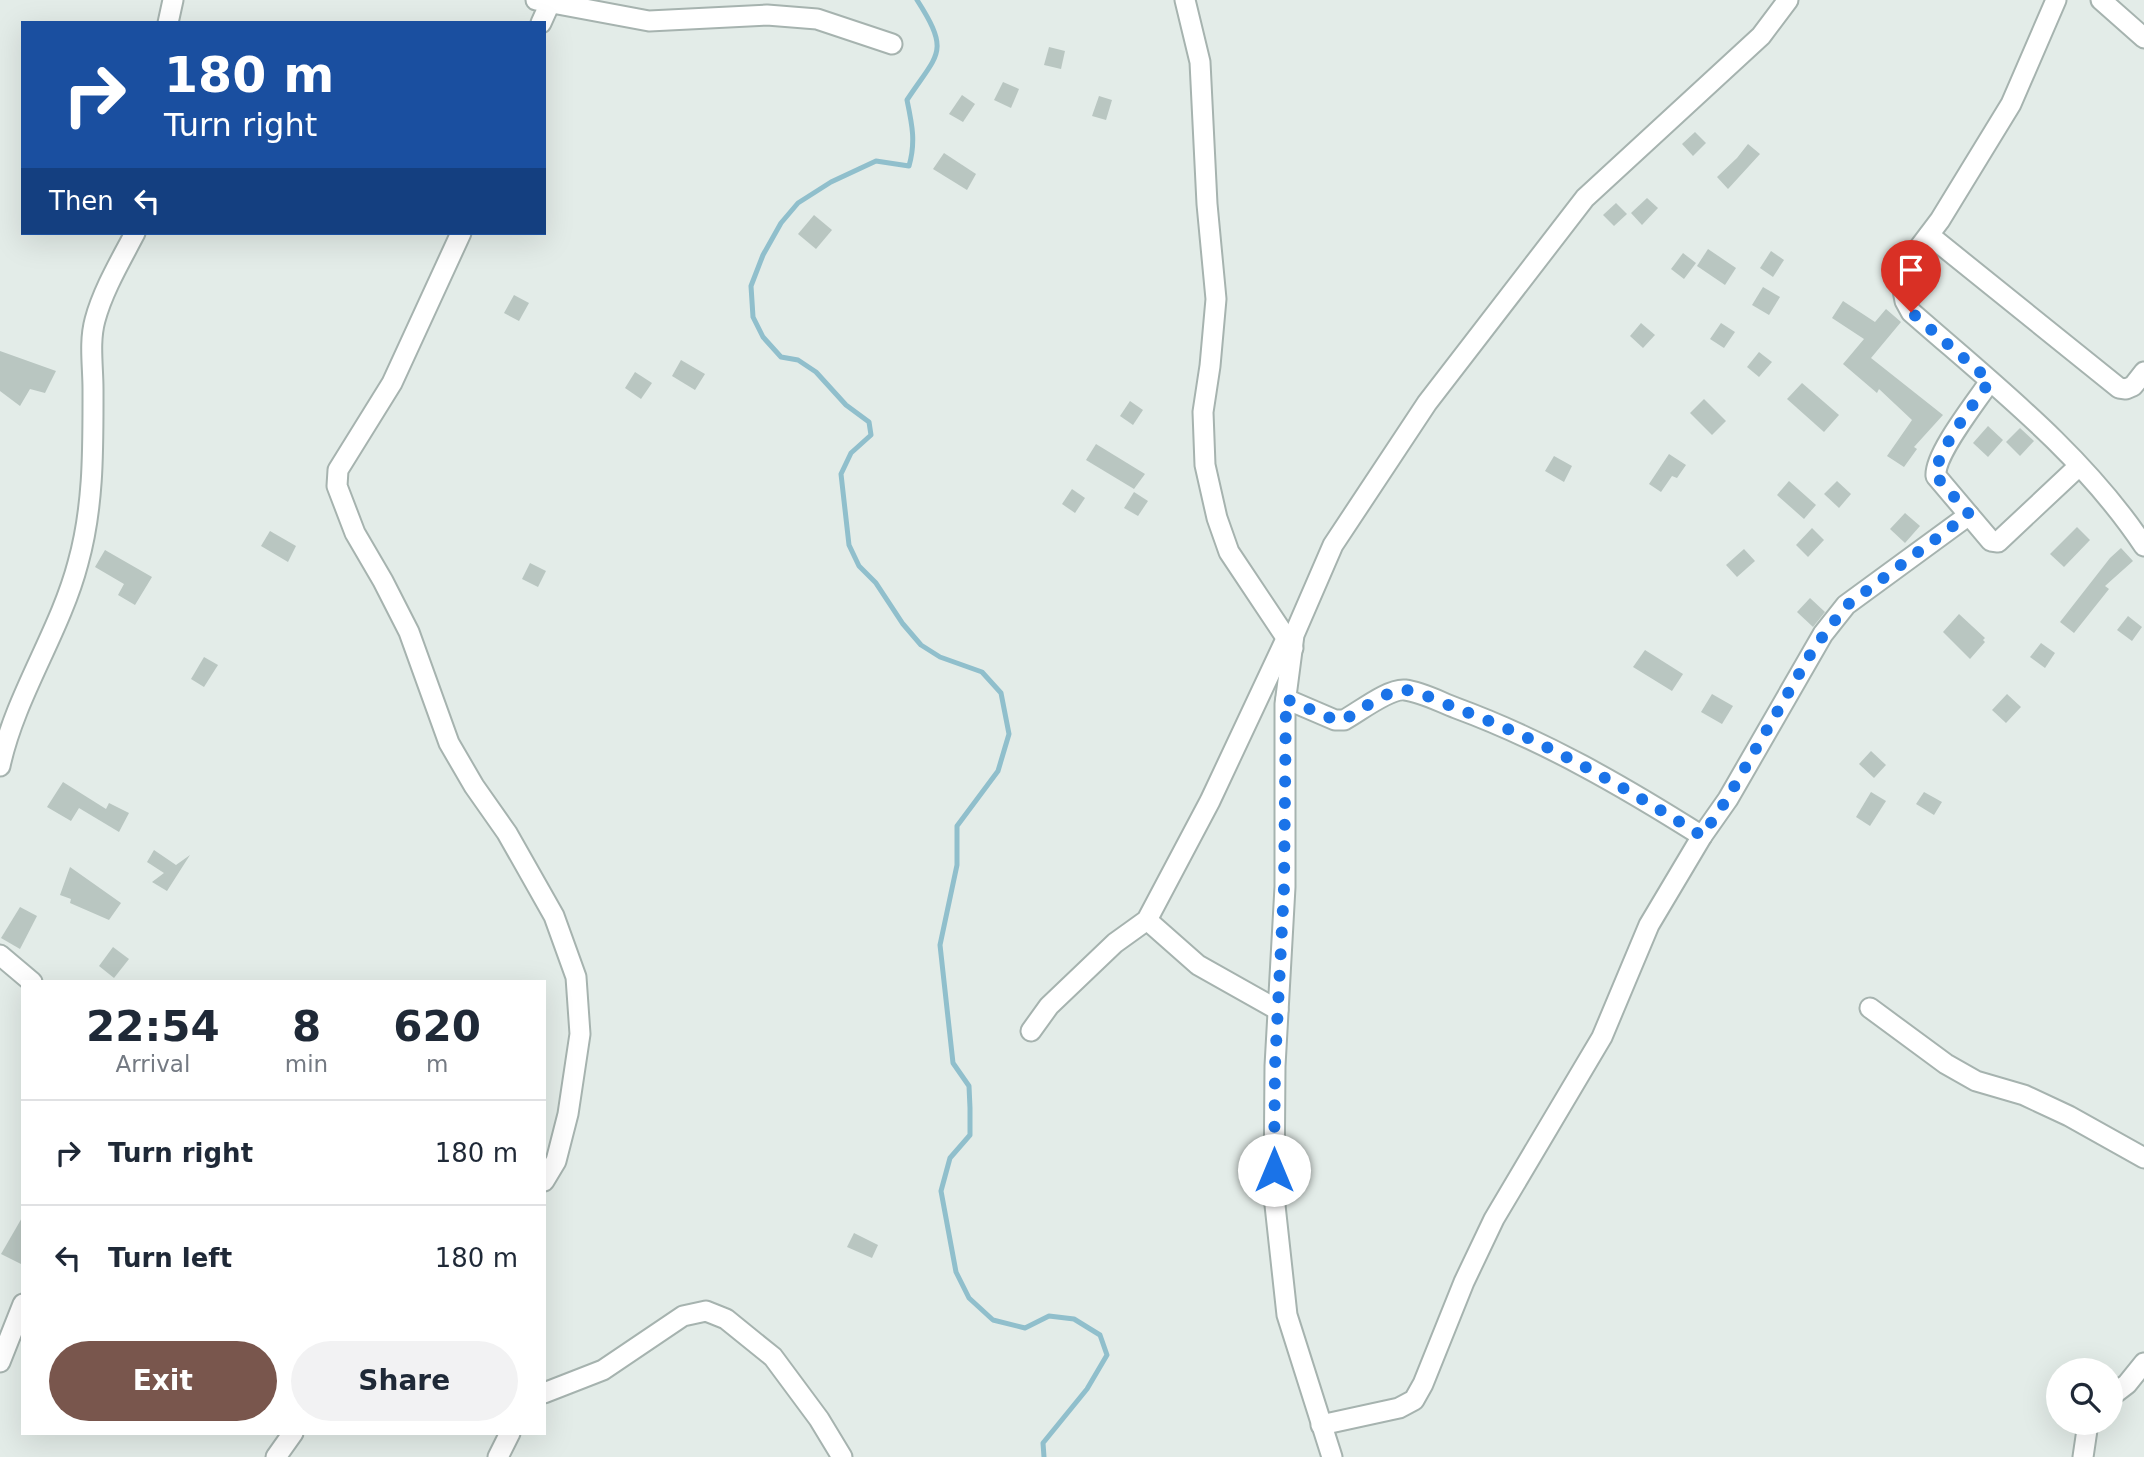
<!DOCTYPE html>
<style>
body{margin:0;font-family:"DejaVu Sans",sans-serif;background:#f2f2f3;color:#1f2937;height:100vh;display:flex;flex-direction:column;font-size:26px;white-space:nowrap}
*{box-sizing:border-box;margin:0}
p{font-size:23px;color:#747a83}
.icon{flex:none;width:38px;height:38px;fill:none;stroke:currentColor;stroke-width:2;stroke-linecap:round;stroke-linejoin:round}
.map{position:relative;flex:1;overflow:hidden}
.side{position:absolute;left:21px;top:980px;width:525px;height:455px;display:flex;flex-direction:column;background:#fff;border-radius:0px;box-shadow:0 7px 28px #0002}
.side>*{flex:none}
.hud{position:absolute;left:21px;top:21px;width:525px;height:214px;border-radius:0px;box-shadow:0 7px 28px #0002;background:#1a4fa0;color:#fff;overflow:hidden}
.controls{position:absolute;left:2046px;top:1358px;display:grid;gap:14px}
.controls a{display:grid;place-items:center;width:77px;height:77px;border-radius:50%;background:#fff;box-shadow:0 7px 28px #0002;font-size:35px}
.pin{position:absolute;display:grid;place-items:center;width:60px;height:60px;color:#fff;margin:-72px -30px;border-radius:50% 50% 50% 0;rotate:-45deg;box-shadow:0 0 7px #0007}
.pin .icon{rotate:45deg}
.me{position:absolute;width:77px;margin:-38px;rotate:0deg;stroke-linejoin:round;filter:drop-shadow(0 0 5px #0008)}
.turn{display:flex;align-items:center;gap:24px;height:147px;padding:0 28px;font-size:32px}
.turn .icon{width:91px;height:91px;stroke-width:2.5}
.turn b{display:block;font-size:49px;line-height:60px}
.then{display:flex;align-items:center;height:66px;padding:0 28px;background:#0003;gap:14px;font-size:26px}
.eta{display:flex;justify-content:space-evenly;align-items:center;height:119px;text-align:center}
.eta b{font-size:42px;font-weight:800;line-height:49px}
.button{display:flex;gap:14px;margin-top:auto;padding:14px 28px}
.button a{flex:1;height:80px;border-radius:42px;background:#79564d;color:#fff;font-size:28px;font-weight:800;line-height:80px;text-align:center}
.button a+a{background:#f2f2f3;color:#1f2937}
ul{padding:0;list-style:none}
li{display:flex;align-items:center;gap:21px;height:105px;padding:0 28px;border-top:2px solid #e0e1e3}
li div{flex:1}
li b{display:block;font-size:26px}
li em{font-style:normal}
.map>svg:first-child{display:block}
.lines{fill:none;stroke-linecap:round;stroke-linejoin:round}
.stream{stroke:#90bfcc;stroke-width:5}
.building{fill:#b9c6c1}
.minor-casing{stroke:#a6b3af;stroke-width:23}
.minor{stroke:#fff;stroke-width:19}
.route{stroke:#1a73e8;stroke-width:12;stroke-dasharray:0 21.6}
</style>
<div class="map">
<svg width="2144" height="1457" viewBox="0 0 2144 1457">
<rect width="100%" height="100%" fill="#e3ece8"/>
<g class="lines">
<path class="stream" d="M917,0C951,53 938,53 907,100C912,124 916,142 909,166L876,161L831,182L798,203L781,223L763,255L751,286L753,317L763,337L781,357L798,360L816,372L846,405L869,422L871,435L851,453L841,474L849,545L859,566L876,583L903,624L921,645L940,657L982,672L1001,693L1009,734L998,771L957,826V865L940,945L953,1063L969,1086L970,1108V1135L950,1158L941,1191L956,1272L969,1298L993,1320L1025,1328L1049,1316L1074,1319L1100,1335L1107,1355L1087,1389L1043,1443L1044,1457"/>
</g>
<g class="building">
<polygon points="1049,47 1065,51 1061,69 1044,65"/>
<polygon points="1003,82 1019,89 1011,108 994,100"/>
<polygon points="962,95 975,104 963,122 949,114"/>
<polygon points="1099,96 1112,100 1106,120 1092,116"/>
<polygon points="1695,132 1706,143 1693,156 1682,144"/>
<polygon points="1748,144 1760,154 1728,189 1717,177 1737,158"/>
<polygon points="944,153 976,174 967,190 933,169"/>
<polygon points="1647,198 1658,208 1642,225 1631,213"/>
<polygon points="1616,203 1627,214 1614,226 1603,215"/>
<polygon points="814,215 832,230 816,249 798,234"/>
<polygon points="1708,249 1736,268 1725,285 1697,266"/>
<polygon points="1771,251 1784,260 1773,277 1760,268"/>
<polygon points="1683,253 1696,263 1684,279 1671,269"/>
<polygon points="1763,287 1780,297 1769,315 1752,305"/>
<polygon points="514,295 529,303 519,321 504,313"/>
<polygon points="1843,301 1875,322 1886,309 1901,322 1871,358 1943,415 1914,447 1917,449 1904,467 1887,456 1912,420 1879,389 1877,393 1843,364 1864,339 1832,318"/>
<polygon points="1641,323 1655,335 1643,348 1630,336"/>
<polygon points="1721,323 1735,332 1724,348 1710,339"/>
<polygon points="0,351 56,371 45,393 30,389 20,406 0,391"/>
<polygon points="1759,352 1772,362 1759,377 1747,367"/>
<polygon points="681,360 705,374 695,390 672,376"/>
<polygon points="635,372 652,383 641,399 625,388"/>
<polygon points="1802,383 1839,415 1824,432 1787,399"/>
<polygon points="1704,399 1726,421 1712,435 1690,413"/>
<polygon points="1130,401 1143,410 1133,425 1120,416"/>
<polygon points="1988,426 2003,440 1988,457 1973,443"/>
<polygon points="2020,428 2034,441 2020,456 2006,442"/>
<polygon points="1096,444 1145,474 1134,489 1086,460"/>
<polygon points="1669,454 1686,465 1677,478 1672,476 1661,492 1649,484"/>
<polygon points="1554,456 1572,466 1564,482 1545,471"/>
<polygon points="1789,481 1816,505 1804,519 1777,495"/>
<polygon points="1837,481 1851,494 1839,508 1824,494"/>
<polygon points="1072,489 1085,498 1075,513 1062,504"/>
<polygon points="1134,492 1148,501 1138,516 1124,508"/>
<polygon points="1905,513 1920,526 1905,543 1890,529"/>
<polygon points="2077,527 2090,540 2064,567 2050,554"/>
<polygon points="1812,528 1824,540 1808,557 1796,545"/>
<polygon points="270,531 296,546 288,562 261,546"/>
<polygon points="2121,548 2133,561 2105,586 2109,589 2074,633 2060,622 2110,558"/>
<polygon points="1744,549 1755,561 1737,577 1726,565"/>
<polygon points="105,550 152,577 135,605 118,595 124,584 95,567"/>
<polygon points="530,563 546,571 538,587 522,579"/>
<polygon points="1810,598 1825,612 1813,627 1797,612"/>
<polygon points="1959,614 1985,638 1983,640 1985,642 1970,659 1943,632"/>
<polygon points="2128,616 2142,627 2132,641 2117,630"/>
<polygon points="2041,643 2055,653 2045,668 2030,657"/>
<polygon points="1645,650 1683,674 1672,691 1633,667"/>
<polygon points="204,657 218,665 204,687 191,679"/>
<polygon points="1712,694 1733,706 1722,724 1701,712"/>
<polygon points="2007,694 2021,707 2006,723 1992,710"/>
<polygon points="1871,751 1886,765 1874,778 1859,764"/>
<polygon points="63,782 106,809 109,803 129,813 119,832 79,808 71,821 47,807"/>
<polygon points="1871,792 1886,801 1870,826 1856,817"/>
<polygon points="1924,792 1942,802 1934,815 1916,804"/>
<polygon points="154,850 176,865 190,855 167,891 152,882 164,873 147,862"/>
<polygon points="70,867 121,903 109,920 70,903 71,899 60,895"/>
<polygon points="20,907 37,916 20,949 1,938"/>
<polygon points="113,947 129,959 114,978 99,966"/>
<polygon points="23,1216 23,1265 1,1254"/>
<polygon points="854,1233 878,1245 872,1258 847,1247"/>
</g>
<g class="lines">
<defs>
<g id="minor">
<polyline points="536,0 649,21 767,15 817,19 892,44"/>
<polyline points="1185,0 1200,62 1207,204 1216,299 1210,366 1203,412 1205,465 1217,518 1229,552 1293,648"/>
<path d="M2056,0L2011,104L1940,220L1909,261L1902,285L1905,301L1911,312C1993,384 2083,454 2144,546"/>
<polyline points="2101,0 2144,38"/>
<polyline points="168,23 173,0"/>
<polyline points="541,23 550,3"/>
<polyline points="461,233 392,383 338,470 337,486 355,533 383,581 409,632 449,743 474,786 507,833 554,916 576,977 580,1034 568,1114 556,1161 544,1181"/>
<polyline points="1929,235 2119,388 2126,389 2133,386 2144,372"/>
<path d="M1990,381C1977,401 1934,454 1936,476L1991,541L1998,542L2079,466"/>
<path d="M1286,699L1335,720H1344C1359,712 1389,688 1405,690C1422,692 1440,702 1456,708C1543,740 1623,786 1702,836"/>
<path d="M0,766C15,696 60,632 78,563C94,506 93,447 93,389C93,366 89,342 95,320C103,290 121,260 135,233"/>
<polyline points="1147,920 1198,965 1278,1010"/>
<polyline points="0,955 32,982"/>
<polyline points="1870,1008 1946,1064 1976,1081 2024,1095 2069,1116 2144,1158"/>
<polyline points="1031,1031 1049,1006 1115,943 1147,920 1210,801 1286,639"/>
<polyline points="0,1362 23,1304"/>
<polyline points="544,1393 603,1370 683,1316 706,1311 726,1319 773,1357 819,1419 842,1457"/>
<polyline points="2110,1397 2127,1384 2144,1363"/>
<polyline points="1321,1425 1399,1408 1414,1400 1423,1384 1464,1282 1494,1219 1602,1037 1649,925 1702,836 1728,799 1823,634 1846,605 1969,515"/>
<polyline points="276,1457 293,1433"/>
<polyline points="498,1457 510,1433"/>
<polyline points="1332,1457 1287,1315 1274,1196 1275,1066 1285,887 1285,704 1294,635 1333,545 1427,403 1585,198 1761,36 1788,0"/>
<polyline points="2083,1457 2088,1423"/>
</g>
</defs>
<use href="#minor" class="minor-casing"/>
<use href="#minor" class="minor"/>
</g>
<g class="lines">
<path class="route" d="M1274,1170L1275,1066L1284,887L1286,699L1335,720H1343C1359,712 1389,688 1405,690C1422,692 1440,702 1456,708C1543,740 1623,786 1702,836L1727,799L1814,648L1846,606L1969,514L1936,476C1934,454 1976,401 1990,381L1911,312"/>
</g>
</svg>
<div class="controls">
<a><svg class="icon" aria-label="search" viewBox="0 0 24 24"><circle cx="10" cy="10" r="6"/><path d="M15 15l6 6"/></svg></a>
</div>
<div class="pin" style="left:1911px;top:312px;background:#d93025"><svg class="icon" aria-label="arrive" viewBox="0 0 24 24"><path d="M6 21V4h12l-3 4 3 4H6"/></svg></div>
<svg class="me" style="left:1274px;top:1170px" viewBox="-20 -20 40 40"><circle r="19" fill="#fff"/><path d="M0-13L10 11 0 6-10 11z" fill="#1a73e8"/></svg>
<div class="hud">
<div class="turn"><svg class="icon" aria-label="right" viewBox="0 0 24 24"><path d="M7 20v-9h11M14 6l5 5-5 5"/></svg><div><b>180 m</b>Turn right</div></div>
<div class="then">Then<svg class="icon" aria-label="left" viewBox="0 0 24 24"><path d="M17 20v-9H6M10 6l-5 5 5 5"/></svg></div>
</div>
<section class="side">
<div class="eta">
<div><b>22:54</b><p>Arrival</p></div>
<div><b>8</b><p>min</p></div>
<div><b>620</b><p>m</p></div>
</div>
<ul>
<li><svg class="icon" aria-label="right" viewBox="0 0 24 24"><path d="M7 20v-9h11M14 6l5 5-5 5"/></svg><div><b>Turn right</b></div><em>180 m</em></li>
<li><svg class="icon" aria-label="left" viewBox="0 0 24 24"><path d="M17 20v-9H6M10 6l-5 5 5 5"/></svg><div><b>Turn left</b></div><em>180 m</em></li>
</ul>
<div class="button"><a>Exit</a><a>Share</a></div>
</section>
</div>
